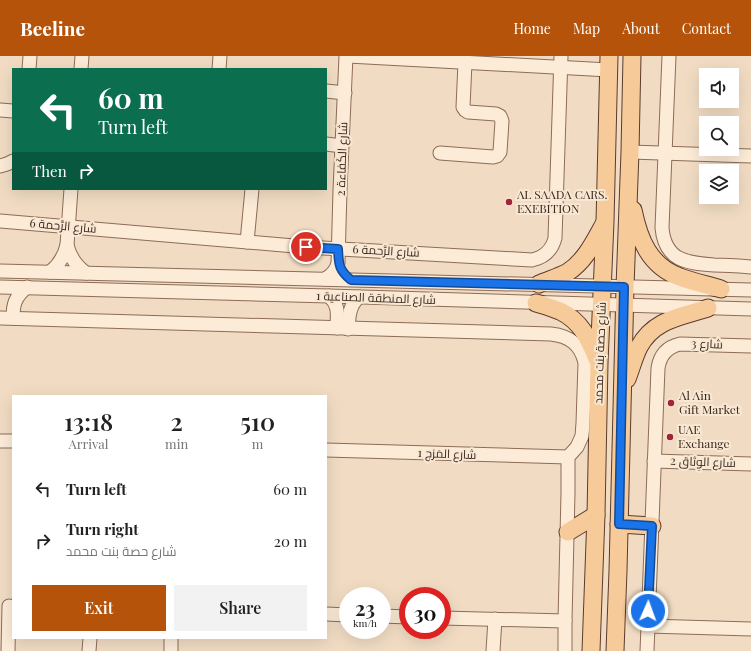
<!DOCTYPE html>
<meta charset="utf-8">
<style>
body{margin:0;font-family:"Playfair Display",Cairo,serif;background:#f2f2f2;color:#222;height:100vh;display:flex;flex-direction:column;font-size:15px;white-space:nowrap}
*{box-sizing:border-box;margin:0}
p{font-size:13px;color:#767676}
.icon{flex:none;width:22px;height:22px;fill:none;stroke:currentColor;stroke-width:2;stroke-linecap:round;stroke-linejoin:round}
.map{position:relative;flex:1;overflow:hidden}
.drawer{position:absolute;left:12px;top:339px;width:315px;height:244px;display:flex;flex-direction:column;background:#fff;border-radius:0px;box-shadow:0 4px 16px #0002}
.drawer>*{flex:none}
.guide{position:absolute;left:12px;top:12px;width:315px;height:122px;border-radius:0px;box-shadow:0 4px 16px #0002;background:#0b6e4f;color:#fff;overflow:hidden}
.controls{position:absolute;left:699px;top:12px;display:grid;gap:8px}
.controls a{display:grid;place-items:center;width:40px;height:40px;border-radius:0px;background:#fff;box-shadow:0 4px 16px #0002;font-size:20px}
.speed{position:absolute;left:339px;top:531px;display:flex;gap:8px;font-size:20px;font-weight:700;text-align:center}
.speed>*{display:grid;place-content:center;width:52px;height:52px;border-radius:50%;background:#fff;box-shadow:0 4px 16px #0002;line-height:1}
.speed small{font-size:10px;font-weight:400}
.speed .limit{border:6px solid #d22;background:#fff;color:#111}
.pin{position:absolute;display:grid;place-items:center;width:34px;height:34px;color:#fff;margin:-17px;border:2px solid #fff;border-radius:50%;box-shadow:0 1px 4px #0007}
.me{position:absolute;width:44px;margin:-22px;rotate:2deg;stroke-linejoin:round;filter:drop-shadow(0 0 3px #0008)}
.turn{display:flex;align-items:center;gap:14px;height:84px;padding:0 20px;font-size:18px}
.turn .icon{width:52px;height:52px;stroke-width:2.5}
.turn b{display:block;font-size:28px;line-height:34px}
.then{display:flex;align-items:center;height:38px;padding:0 20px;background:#0003;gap:8px;font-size:15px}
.eta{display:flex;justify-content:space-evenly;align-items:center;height:68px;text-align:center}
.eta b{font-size:24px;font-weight:600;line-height:28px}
.button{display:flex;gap:8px;margin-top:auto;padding:8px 20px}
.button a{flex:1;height:46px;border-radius:0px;background:#b45309;color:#fff;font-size:16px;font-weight:600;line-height:46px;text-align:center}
.button a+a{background:#f2f2f2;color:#222}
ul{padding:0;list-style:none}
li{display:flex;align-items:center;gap:12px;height:52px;padding:0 20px}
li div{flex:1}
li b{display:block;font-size:15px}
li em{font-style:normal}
header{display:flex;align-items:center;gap:24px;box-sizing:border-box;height:56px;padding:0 20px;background:#b45309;color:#fff}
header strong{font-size:19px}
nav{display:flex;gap:22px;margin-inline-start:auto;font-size:14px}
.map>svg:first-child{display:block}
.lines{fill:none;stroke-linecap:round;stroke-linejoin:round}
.minor-casing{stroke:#8d6c58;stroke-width:15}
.major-casing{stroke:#5b3b2d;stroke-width:19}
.minor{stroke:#fbebd7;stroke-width:13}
.major{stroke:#f7cb99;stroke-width:17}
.route-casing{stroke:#114b97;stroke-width:10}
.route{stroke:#1a73e8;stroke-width:7}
.poi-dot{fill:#a12438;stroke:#f8e8d3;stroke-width:1.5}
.labels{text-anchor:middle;stroke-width:4;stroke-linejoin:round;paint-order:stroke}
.street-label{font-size:12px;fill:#3c271d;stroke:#f8e8d3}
.poi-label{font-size:12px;fill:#3c271d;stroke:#f8e8d3;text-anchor:start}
</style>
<header>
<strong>Beeline</strong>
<nav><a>Home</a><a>Map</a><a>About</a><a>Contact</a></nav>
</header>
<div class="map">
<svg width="751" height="595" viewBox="0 0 751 595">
<rect width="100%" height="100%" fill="#f1dcc3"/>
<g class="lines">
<defs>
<g id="minor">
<polyline points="348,0 609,14"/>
<path d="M669,0L662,172C665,205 687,207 714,209C726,209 739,210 751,211"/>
<polyline points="29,13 30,0"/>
<polyline points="81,13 82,0"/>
<polyline points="219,13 220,0"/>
<polyline points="326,35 345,37"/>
<polyline points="0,54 13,55"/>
<polyline points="326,88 342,90"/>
<polyline points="630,96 751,100"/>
<polyline points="440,97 493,101 497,100 500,96 502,65 500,60 496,58 468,56 465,54 463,51 465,7"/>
<polyline points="0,110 7,108 13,105"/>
<path d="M0,165L306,191L532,204C545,201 552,194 555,182L561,0"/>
<polyline points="247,186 252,133"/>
<path d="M67,189C70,201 76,210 86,217"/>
<polyline points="0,215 751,234"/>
<path d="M50,216C59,209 64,201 67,189L71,133"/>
<path d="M325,223C332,219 336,215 338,207L340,134L346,0"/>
<polyline points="0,231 329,240 751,253"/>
<path d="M329,240C340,250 337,259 337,272"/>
<path d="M0,262L551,278C569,280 581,288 585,307L583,367L582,380L577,391L568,401V437L565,565V595"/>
<path d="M13,262C13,248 15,241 27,231"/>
<path d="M348,273C349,260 349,250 359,241"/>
<polyline points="0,385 13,385"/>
<polyline points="326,394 568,401"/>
<polyline points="654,405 751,408"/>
<polyline points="326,558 348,559"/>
<polyline points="382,560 408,561"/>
<polyline points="442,562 565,565"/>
<polyline points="648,570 751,573"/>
<polyline points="8,595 9,550"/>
<polyline points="89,595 90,582"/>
<polyline points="171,595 171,582"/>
<polyline points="493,595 495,563"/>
<path d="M647,595L658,312C660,299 667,291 680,288L751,290"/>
</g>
<g id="major">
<path d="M633,154C639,183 649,210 680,221C693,226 708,229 721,233"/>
<path d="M539,228C548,224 559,221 568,216C585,205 594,186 604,168"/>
<path d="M536,247C544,249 552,252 560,255C581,265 589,283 597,303"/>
<path d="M627,323C631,313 634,301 639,291C654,263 681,261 708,252"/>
<polyline points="619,468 652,470"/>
<polyline points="568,476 596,459"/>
<polyline points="591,595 596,459 599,307 605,166 609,0"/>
<polyline points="615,595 618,515 625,231 630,96 632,0"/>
</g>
</defs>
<use href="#minor" class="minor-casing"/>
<use href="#major" class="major-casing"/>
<use href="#minor" class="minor"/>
<use href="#major" class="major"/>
</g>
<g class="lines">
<defs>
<path id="route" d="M306,191L338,193C339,208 338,213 351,224L624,231L619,468L652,470L648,555"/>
</defs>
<use href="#route" class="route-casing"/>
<use href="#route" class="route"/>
</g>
<g class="poi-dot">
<circle cx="509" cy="146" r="4"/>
<circle cx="671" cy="347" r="4"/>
<circle cx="670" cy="381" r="4"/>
</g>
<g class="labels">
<g class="street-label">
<text transform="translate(342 103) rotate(-88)" y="4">شارع الكَفاءة 2</text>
<text transform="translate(63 170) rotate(5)" y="4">شارع الرَّحمة 6</text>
<text transform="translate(386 195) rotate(3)" y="4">شارع الرَّحمة 6</text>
<text transform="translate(376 242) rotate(2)" y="4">شارع المنطقة الصناعية 1</text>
<text transform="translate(707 288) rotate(2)" y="4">شارع 3</text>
<text transform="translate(600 297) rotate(-88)" y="4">شارع حصة بنت محمد</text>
<text transform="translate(447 398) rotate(2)" y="4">شارع المَزج 1</text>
<text transform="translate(703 406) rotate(2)" y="4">شارع الوِثاق 2</text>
</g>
<g class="poi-label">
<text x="517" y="143">AL SAADA CARS.<tspan x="517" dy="14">EXEBITION</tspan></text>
<text x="679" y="344">Al Ain<tspan x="679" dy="14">Gift Market</tspan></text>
<text x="678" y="378">UAE<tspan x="678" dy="14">Exchange</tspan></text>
</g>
</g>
</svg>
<div class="controls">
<a><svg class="icon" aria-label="sound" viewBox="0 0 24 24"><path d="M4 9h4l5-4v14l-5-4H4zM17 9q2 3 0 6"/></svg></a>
<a><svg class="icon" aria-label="search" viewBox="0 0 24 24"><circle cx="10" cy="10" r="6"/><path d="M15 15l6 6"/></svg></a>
<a><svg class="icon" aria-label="layers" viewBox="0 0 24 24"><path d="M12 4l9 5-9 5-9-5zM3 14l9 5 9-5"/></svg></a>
</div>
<div class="speed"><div>23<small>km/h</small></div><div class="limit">30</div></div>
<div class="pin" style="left:306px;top:191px;background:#d93025"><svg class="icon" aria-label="arrive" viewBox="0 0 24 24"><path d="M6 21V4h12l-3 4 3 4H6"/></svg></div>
<svg class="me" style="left:648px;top:555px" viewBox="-20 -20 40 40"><circle r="17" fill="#1a73e8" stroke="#fff" stroke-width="3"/><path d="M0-11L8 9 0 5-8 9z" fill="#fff"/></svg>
<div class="guide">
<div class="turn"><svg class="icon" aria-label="left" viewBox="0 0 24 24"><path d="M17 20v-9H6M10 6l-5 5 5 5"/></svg><div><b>60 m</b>Turn left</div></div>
<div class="then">Then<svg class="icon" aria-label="right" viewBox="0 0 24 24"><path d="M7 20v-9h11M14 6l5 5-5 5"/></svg></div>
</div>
<section class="drawer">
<div class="eta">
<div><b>13:18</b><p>Arrival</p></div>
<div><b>2</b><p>min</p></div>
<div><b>510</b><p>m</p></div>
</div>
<ul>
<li><svg class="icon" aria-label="left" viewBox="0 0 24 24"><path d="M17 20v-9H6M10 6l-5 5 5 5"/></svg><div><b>Turn left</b></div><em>60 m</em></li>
<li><svg class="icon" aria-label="right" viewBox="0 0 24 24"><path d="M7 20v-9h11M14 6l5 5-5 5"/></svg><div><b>Turn right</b><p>شارع حصة بنت محمد</p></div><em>20 m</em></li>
</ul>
<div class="button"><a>Exit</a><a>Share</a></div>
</section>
</div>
